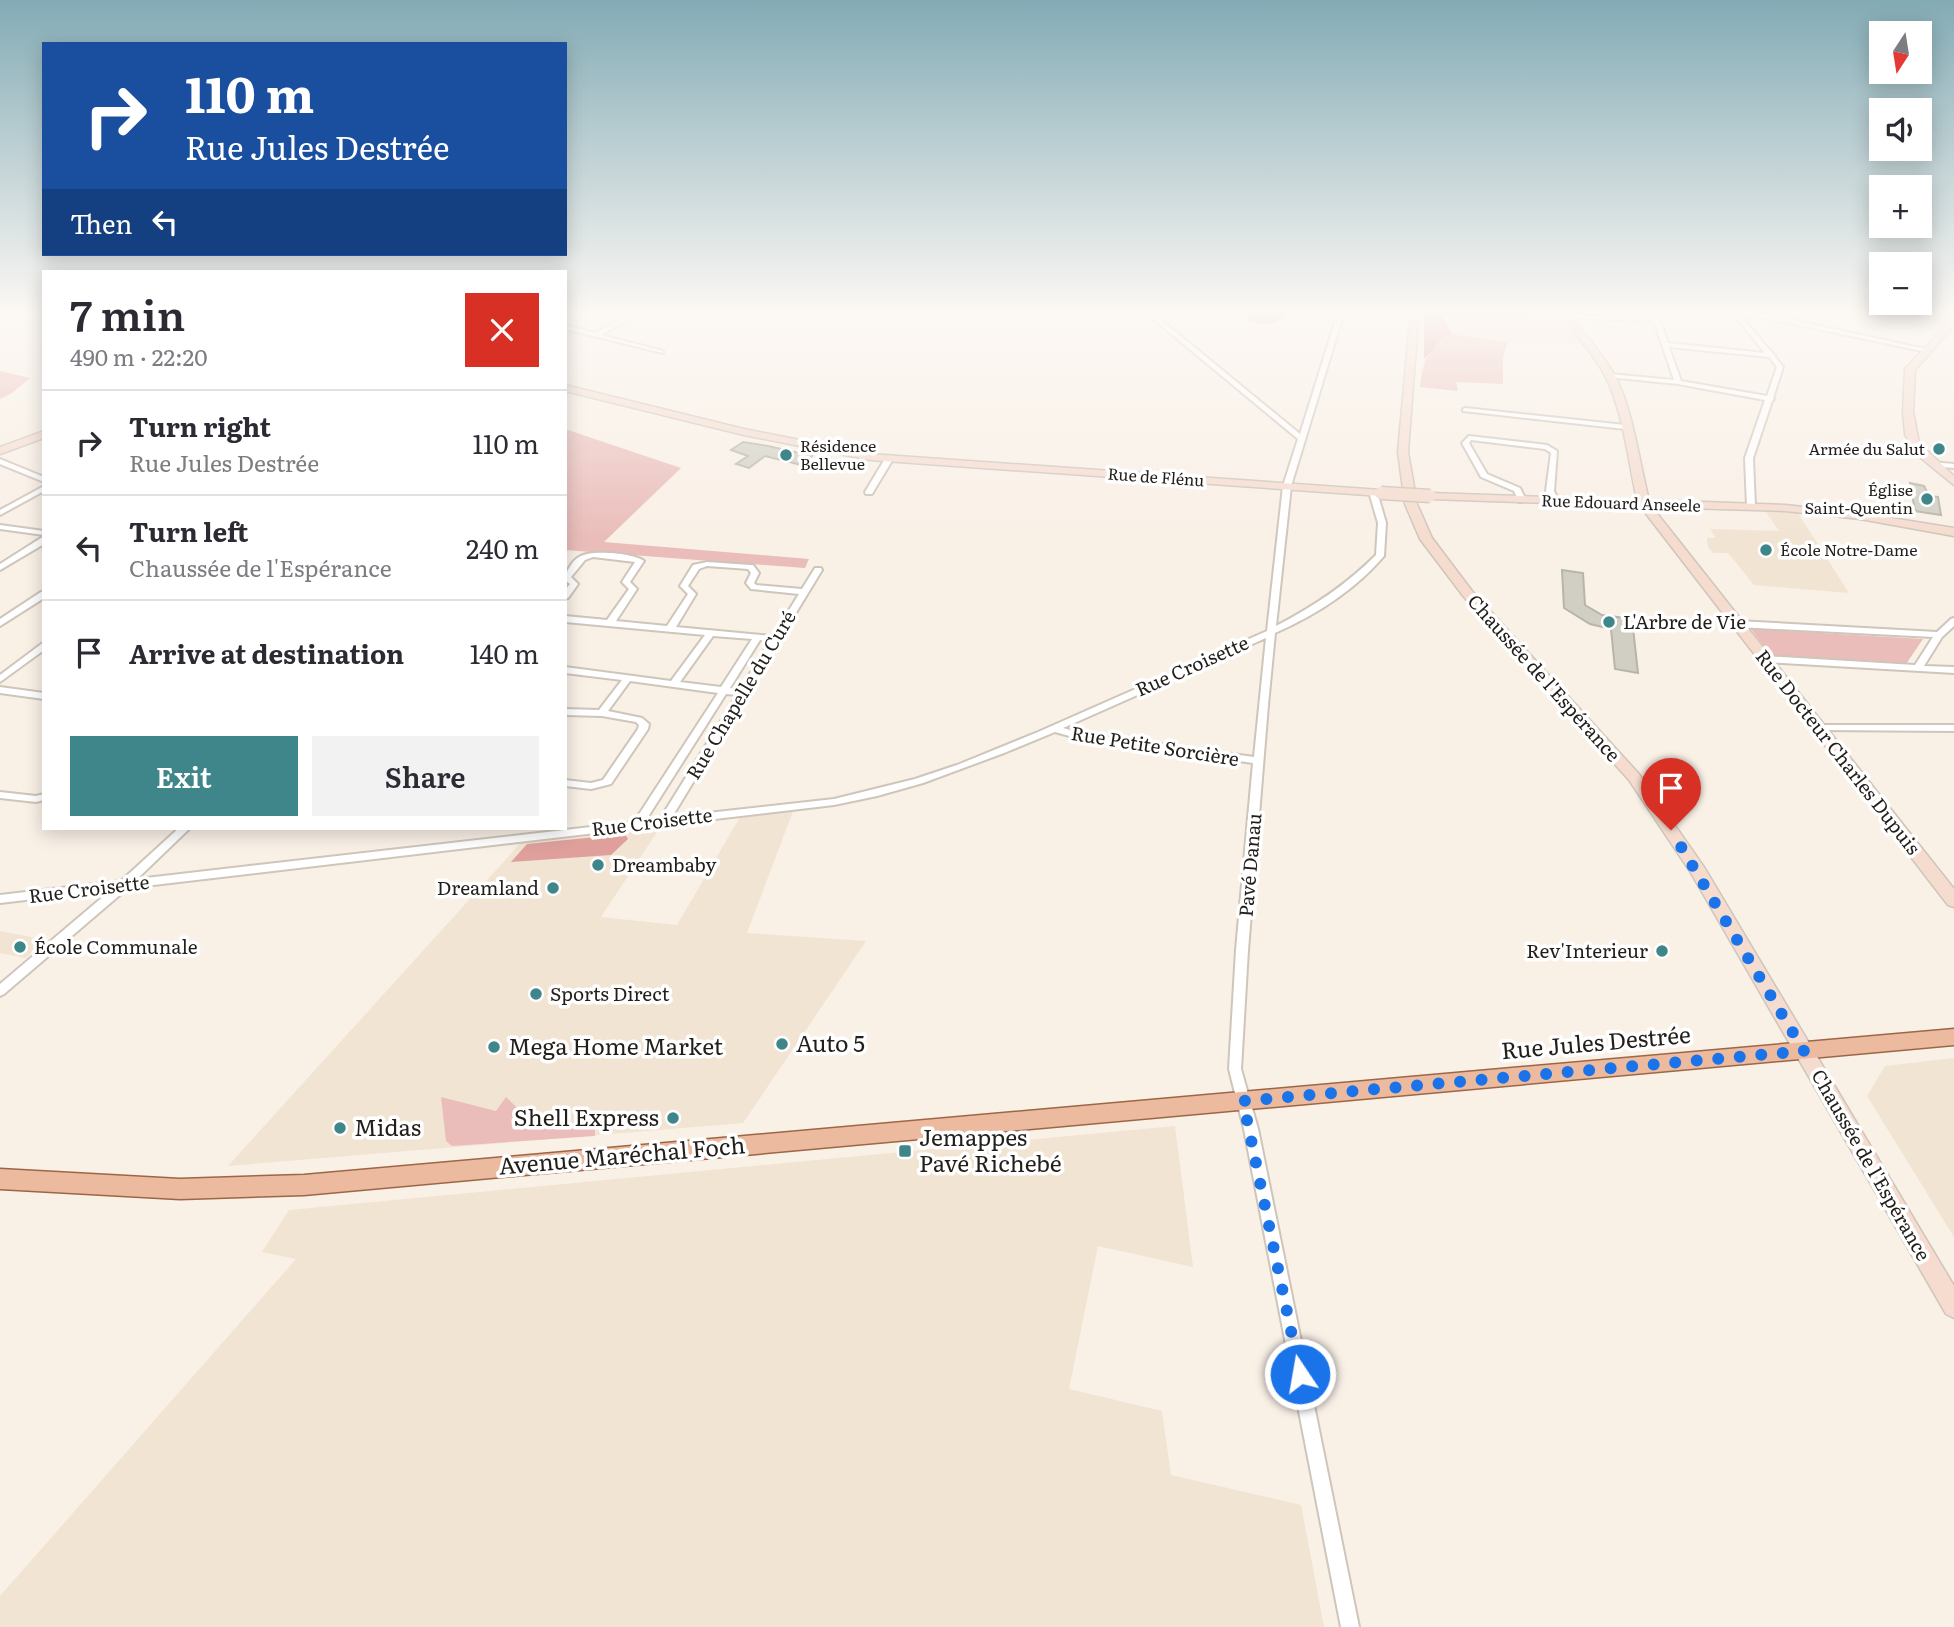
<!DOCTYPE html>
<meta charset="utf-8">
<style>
body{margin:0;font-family:Literata,serif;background:#f2f2f3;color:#2b2b33;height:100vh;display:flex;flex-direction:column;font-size:26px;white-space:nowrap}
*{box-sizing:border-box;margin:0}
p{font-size:23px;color:#7c7c81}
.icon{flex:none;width:38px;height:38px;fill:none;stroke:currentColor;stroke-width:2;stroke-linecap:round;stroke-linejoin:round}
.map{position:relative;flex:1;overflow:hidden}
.drawer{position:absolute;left:42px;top:270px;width:525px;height:560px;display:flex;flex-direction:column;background:#fff;border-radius:0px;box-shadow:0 4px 18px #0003}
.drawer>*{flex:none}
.top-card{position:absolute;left:42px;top:42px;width:525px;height:214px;border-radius:0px;box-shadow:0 4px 18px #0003;background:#1a4fa0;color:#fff;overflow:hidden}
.needle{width:46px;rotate:192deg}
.tools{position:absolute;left:1869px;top:21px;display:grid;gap:14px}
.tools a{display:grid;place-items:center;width:63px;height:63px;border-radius:0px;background:#fff;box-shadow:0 4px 18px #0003;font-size:35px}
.pin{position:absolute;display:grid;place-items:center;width:60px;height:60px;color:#fff;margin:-72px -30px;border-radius:50% 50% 50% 0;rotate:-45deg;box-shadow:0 0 7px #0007}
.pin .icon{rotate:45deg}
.me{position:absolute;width:77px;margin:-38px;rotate:348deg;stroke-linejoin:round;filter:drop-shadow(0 0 5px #0008)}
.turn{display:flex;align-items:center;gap:24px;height:147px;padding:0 28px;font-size:32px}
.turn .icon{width:91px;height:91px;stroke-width:2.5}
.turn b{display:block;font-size:49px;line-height:60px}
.then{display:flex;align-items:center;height:66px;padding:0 28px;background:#0003;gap:14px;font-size:26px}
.round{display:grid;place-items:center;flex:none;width:74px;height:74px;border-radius:0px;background:#f2f2f3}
.summary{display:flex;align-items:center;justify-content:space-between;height:119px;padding:0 28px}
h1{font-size:42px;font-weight:600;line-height:52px}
.cta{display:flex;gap:14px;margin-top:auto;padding:14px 28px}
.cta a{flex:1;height:80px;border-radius:0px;background:#3e8689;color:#fff;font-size:28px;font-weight:600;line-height:80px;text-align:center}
.cta a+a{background:#f2f2f3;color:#2b2b33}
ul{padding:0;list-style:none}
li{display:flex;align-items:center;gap:21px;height:105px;padding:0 28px;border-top:2px solid #e1e1e2}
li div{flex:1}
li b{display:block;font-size:26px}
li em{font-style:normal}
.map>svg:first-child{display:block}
.built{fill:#f2e4d3}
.green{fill:#eabdba}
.forest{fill:#dfa09c}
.building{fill:#d1cfc3;stroke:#b7b5a9;stroke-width:2}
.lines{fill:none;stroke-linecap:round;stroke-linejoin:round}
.street-casing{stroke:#cec5bb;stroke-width:4}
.secondary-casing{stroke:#cec5bb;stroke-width:3}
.primary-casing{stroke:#9d6647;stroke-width:3}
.street{fill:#fff;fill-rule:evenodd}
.secondary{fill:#f5dccf;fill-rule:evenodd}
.primary{fill:#ecba9f;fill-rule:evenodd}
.secondary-bridge-casing{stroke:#cec5bb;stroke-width:15;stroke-linecap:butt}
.secondary-bridge{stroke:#f5dccf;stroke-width:12}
.route{stroke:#1a73e8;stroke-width:12;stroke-dasharray:0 21.6}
.poi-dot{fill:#3e8689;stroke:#fff;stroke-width:2.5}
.labels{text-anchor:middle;stroke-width:7;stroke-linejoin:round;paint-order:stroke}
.far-poi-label{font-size:16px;fill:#221f1b;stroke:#fff;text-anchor:start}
.far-street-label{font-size:16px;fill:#221f1b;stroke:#fff}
.poi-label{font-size:19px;fill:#221f1b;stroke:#fff;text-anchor:start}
.street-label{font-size:19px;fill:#221f1b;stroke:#fff}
.near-street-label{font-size:23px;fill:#221f1b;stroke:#fff}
.near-poi-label{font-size:23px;fill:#221f1b;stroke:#fff;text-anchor:start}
</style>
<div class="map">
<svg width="1954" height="1627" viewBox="0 0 1954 1627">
<rect width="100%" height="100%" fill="#f9f0e6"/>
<g class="built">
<polygon points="1442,316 1566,317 1589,344 1522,343 1452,334"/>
<polygon points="1765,511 1798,513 1849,593 1754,585 1728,553 1713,553 1708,547 1707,538 1716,538 1710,529 1779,531"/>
<polygon points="795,806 747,933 866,941 743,1123 228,1166 526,837 665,820 601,917 677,925 743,812"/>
<polygon points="0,931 47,940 25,958 0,953"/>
<polygon points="1954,1058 1954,1237 1867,1096 1885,1066"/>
<polygon points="1175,1126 1193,1267 1098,1246 1069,1389 1162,1411 1171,1475 1301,1505 1324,1627 0,1627 0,1596 296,1259 262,1252 289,1210"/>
</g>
<g class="green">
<path d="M1452,334L1508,342L1503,357V384L1456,382L1458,391L1420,387C1424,359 1426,349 1452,334Z"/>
<polygon points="0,371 30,378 12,393 0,399"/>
<polygon points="565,429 681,468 604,542 809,559 805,568 565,550"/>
<polygon points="1751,629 1923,639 1906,664 1771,656"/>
<polygon points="441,1097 496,1111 506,1097 534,1124 588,1121 595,1123 595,1136 452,1146 446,1141"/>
</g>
<g class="forest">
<path d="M1253,309H1293C1281,324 1264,328 1246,320Z"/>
<polygon points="1424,309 1523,313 1527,317 1442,316 1452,334 1440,341 1424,359"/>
<polygon points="625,834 628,839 611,855 511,862 527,844"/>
</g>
<g class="building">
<polygon points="743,442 768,446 812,456 801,465 765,456 749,468 736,464 748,456 731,450"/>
<polygon points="1910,483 1924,486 1929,496 1938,497 1941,515 1915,511"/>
<polygon points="1562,570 1583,573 1585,605 1602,615 1632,619 1638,673 1615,669 1611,629 1590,624 1564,608"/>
</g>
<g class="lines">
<defs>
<g id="street">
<polygon points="640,309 648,309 601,335 663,351 663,353 565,329 565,325 595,333"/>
<path d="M1141,309H1148L1300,434L1339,309H1345L1291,486L1276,626C1313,607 1346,585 1376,555L1378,523L1369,492L1370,490L1377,492L1386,523L1384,556C1355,590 1316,615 1275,633L1268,705L1248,950L1241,1069L1258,1129L1359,1627H1341L1244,1129L1229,1069L1236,950L1253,763L1080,739L1055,732L1004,753L923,783L877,796L834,805L128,888L4,994L0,996V984L111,890L0,903V895L121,881L179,828H190L137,879L634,822L718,693L630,681L608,711L642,718L649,724L648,729L611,784L591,789L565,786V780L591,783L603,780L638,729L639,725L636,722L602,716L565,715V709L599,710L622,680L565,673V667L671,681L705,635L565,622V616L607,620L629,589L622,582L635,562L593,557L585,560L571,577L578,584L568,598H565V590L570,584L565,580C565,573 572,561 579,557C590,549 634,553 644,561L630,582L637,589L616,621L667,626L688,594L680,586L693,565L707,562L750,565H753L759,573L754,583L756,585L802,589L815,568H821L822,570L672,817L834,799L915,779L957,765L1038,732L1267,631L1283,486L1298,439ZM707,566L748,569L751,573L746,583L751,589L799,594L773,636L676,627L696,594L688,586L699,569ZM713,636L752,639L721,687L680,682ZM1266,638L1254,757L1081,733L1063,728ZM760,640L770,641L740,690L730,688ZM726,694L737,695L660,819L646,820Z"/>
<path d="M1650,309H1656L1668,343L1765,353L1733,314L1699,309H1718L1770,315L1930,350L1927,352L1770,319L1740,315L1773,354L1775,355V357L1783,367L1773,398L1774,399L1772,401L1753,458L1755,507L1751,509L1747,507L1745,458L1765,400L1678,384L1608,377V375L1610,374L1674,380L1654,321L1565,318L1562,316L1565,314L1653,317ZM1669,347L1769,357L1777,367L1767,396L1681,381Z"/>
<polygon points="1465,408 1625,425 1628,427 1625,429 1463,411 1463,409"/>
<polygon points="1469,436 1547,445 1557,451 1554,491 1559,501 1558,503 1552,503 1546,491 1551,453 1545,449 1471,440 1469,443 1487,474 1520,488 1526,500 1522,502 1519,502 1514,491 1481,477 1462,443"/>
<polygon points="886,457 893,459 872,494 866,494 865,492"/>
<polygon points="0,459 44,477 44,482 0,464"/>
<polygon points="1932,462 1954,464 1954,468 1932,466"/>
<polygon points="44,486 44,491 0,515 0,510"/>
<polygon points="0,525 44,531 44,535 0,529"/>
<polygon points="41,538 44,538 44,544 0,570 0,564"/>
<polygon points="41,592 44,592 44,598 0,626 0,619"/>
<polygon points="1954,618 1954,626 1942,637 1924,666 1954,667 1954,673 1765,662 1760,659 1765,656 1915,665 1933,637 1738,627 1734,624 1738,621 1937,632 1951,619"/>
<polygon points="44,642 44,650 0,682 0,675"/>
<polygon points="0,687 44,693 44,699 0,693"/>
<polygon points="1819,725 1954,725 1954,731 1816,730 1814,728 1816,726"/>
<polygon points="0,792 36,796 44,794 44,800 36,802 0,798"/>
</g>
<g id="secondary">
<polygon points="1411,309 1419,309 1408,452 1417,504 1432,538 1472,591 1639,774 1704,867 1954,1286 1954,1318 1946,1314 1691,873 1629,780 1464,597 1420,539 1405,504 1398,452"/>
<path d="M1555,309H1564C1581,330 1600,350 1614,374C1633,409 1639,461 1649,500L1785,505L1860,513L1954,528V536L1860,519L1785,511L1652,507L1954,889V907L1948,905L1640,506L1430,499L1424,496L1430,493L1637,500C1628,460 1623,409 1604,374C1591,350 1572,331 1555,309Z"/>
<polygon points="1947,309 1954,309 1953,327 1915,370 1913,412 1919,443 1954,476 1954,485 1916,454 1905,434 1903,412 1905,369 1945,326"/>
<polygon points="565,385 744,429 870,454 1381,490 1387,493 1381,496 870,460 744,435 565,391"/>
<polygon points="44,431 44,438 0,454 0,447"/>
</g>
<polygon id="primary" points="1954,1029 1954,1045 304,1195 180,1199 0,1189 0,1169 180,1179 304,1175"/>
</defs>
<use href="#street" class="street-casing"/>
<use href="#secondary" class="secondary-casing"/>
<use href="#primary" class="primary-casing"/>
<use href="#street" class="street"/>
<use href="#secondary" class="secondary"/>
<use href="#primary" class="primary"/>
<defs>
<polyline id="secondary-bridge" points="1381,493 1430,496"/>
</defs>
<use href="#secondary-bridge" class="secondary-bridge-casing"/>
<use href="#secondary-bridge" class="secondary-bridge"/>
</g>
<linearGradient id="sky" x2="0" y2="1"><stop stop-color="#83abb5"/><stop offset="0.58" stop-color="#fcf8f4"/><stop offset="1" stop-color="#fcf8f4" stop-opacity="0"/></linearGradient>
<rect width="1954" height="537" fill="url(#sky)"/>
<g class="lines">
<polyline class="route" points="1300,1374 1243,1101 1804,1051 1671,830"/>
</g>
<g class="poi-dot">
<circle cx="1939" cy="449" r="7"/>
<circle cx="786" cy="455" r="7"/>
<circle cx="1927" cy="499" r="7"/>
<circle cx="1766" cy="550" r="7"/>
<circle cx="1609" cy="622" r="7"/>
<circle cx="598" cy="865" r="7"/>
<circle cx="553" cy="888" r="7"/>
<circle cx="20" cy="947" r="7"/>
<circle cx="1662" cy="951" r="7"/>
<circle cx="536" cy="994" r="7"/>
<circle cx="782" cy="1044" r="7"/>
<circle cx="494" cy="1047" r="7"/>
<circle cx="673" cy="1118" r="7"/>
<circle cx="340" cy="1128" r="7"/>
<rect x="898" y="1144" width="14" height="14" rx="3.5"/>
</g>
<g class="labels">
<g class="far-poi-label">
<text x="800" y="452">Résidence<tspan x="800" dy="18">Bellevue</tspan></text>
<text x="1925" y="455" text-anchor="end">Armée du Salut</text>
<text x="1913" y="496" text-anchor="end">Église<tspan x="1913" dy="18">Saint-Quentin</tspan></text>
<text x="1780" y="556">École Notre-Dame</text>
</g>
<g class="far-street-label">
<text transform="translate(1156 477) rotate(4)" y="6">Rue de Flénu</text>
<text transform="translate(1621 503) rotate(2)" y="6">Rue Edouard Anseele</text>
</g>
<g class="poi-label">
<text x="1623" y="629">L'Arbre de Vie</text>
<text x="612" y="872">Dreambaby</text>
<text x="539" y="895" text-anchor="end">Dreamland</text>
<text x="34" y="954">École Communale</text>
<text x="1648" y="958" text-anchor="end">Rev'Interieur</text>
<text x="550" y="1001">Sports Direct</text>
</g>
<g class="street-label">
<text transform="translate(1192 666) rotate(-24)" y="7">Rue Croisette</text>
<text transform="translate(1544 678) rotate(48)" y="7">Chaussée de l'Espérance</text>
<text transform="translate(741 695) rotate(-59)" y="7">Rue Chapelle du Curé</text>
<text transform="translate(1155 746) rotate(9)" y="7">Rue Petite Sorcière</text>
<text transform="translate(1838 752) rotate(52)" y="7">Rue Docteur Charles Dupuis</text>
<text transform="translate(652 822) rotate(-7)" y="7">Rue Croisette</text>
<text transform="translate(1250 865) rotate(-85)" y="7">Pavé Danau</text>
<text transform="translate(89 889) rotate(-7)" y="7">Rue Croisette</text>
<text transform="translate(1871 1165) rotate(60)" y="7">Chaussée de l'Espérance</text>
</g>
<g class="near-street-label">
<text transform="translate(1596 1043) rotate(-5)" y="8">Rue Jules Destrée</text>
<text transform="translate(622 1156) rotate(-5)" y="8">Avenue Maréchal Foch</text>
</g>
<g class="near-poi-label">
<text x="796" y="1052">Auto 5</text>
<text x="508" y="1055">Mega Home Market</text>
<text x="659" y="1126" text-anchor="end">Shell Express</text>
<text x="354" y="1136">Midas</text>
<text x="919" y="1146">Jemappes<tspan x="919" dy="26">Pavé Richebé</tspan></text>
</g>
</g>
</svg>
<div class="tools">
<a><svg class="needle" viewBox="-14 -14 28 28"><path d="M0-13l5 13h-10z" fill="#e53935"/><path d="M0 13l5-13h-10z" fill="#7c7c81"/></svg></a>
<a><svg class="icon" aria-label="sound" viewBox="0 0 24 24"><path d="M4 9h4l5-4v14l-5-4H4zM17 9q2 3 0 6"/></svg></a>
<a>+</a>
<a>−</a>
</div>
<div class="pin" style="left:1671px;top:830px;background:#d93025"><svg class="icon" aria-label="arrive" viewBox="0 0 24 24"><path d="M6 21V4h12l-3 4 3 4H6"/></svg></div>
<svg class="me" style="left:1300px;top:1374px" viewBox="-20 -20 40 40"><circle r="17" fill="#1a73e8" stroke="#fff" stroke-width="3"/><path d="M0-11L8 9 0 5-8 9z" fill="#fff"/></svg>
<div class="top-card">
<div class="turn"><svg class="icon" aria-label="right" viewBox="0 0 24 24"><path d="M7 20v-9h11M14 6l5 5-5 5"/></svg><div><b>110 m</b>Rue Jules Destrée</div></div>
<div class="then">Then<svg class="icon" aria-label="left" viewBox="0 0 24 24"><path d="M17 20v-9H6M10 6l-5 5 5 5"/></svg></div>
</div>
<section class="drawer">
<div class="summary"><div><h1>7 min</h1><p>490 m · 22:20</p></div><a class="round" style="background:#d93025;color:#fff"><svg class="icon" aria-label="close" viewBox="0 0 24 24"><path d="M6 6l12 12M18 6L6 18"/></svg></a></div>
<ul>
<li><svg class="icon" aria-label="right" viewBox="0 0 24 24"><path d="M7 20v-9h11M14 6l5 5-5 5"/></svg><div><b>Turn right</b><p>Rue Jules Destrée</p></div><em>110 m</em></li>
<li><svg class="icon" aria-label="left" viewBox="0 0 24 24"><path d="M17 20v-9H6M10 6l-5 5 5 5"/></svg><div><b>Turn left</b><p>Chaussée de l'Espérance</p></div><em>240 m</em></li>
<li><svg class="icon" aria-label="arrive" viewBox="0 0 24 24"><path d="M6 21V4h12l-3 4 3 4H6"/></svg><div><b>Arrive at destination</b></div><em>140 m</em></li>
</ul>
<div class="cta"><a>Exit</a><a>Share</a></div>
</section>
</div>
